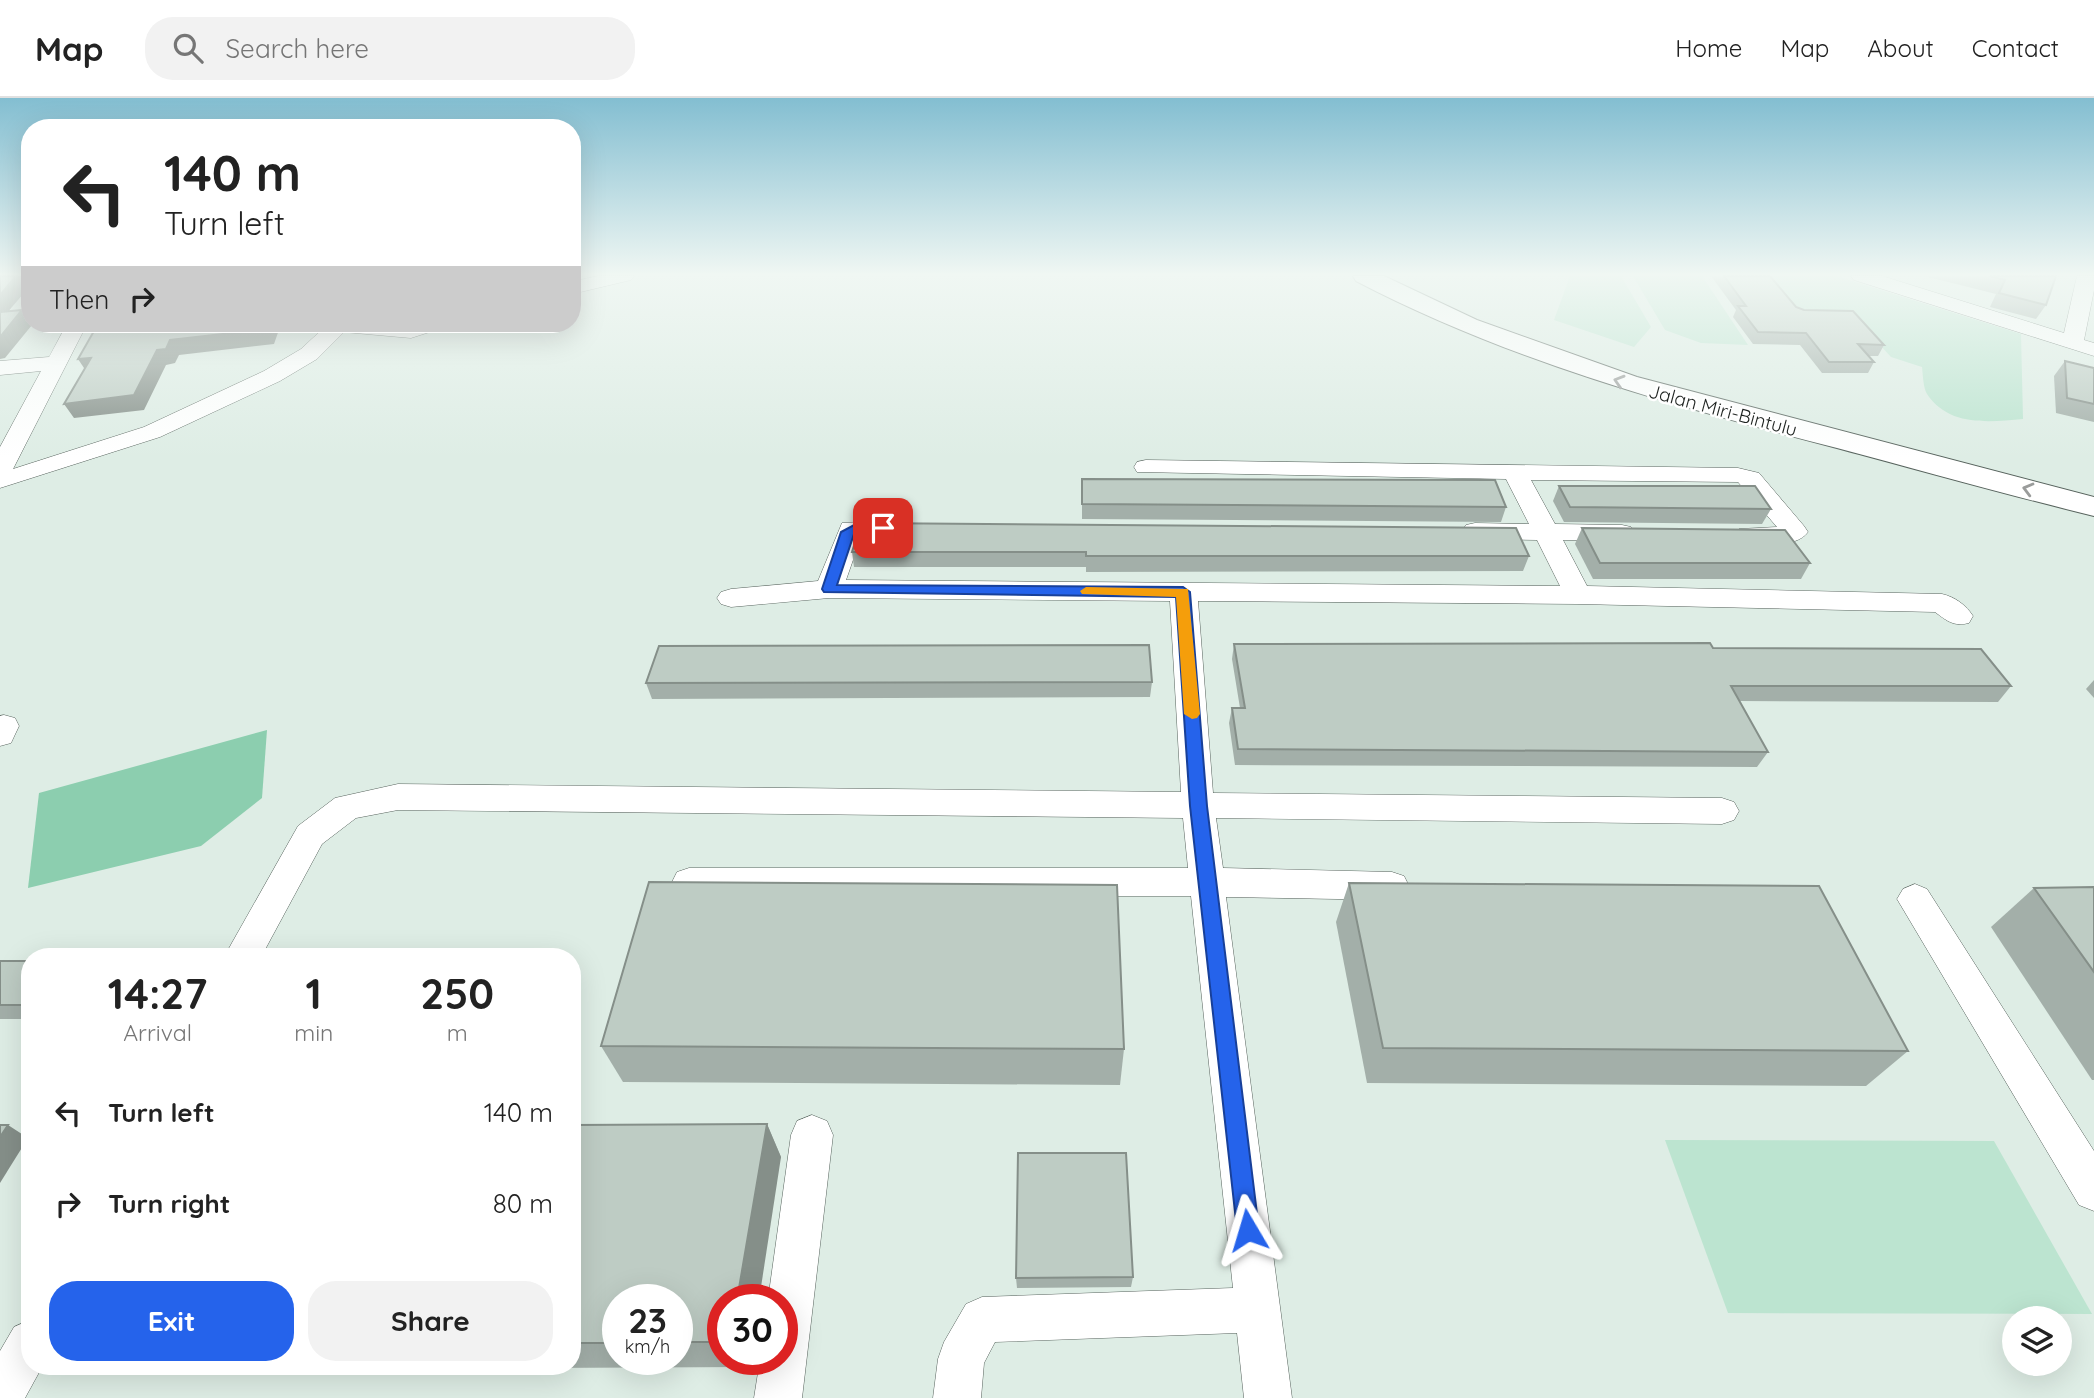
<!DOCTYPE html>
<style>
body{margin:0;font-family:Quicksand,sans-serif;background:#f2f2f2;color:#222;height:100vh;display:flex;flex-direction:column;font-size:26px;white-space:nowrap}
*{box-sizing:border-box;margin:0}
p{font-size:23px;color:#767676}
.icon{flex:none;width:38px;height:38px;fill:none;stroke:currentColor;stroke-width:2;stroke-linecap:round;stroke-linejoin:round}
.map{position:relative;flex:1;overflow:hidden}
.sheet{position:absolute;left:21px;top:850px;width:560px;height:427px;display:flex;flex-direction:column;background:#fff;border-radius:28px;box-shadow:0 7px 28px #0002}
.sheet>*{flex:none}
.hud{position:absolute;left:21px;top:21px;width:560px;height:214px;border-radius:28px;box-shadow:0 7px 28px #0002;background:#fff;color:#222;overflow:hidden}
.buttons{position:absolute;left:2002px;top:1208px;display:grid;gap:14px}
.buttons a{display:grid;place-items:center;width:70px;height:70px;border-radius:50%;background:#fff;box-shadow:0 7px 28px #0002;font-size:35px}
.speed{position:absolute;left:602px;top:1186px;display:flex;gap:14px;font-size:35px;font-weight:700;text-align:center}
.speed>*{display:grid;place-content:center;width:91px;height:91px;border-radius:50%;background:#fff;box-shadow:0 7px 28px #0002;line-height:1}
.speed small{font-size:18px;font-weight:400}
.speed .limit{border:10px solid #d22;background:#fff;color:#111}
.pin{position:absolute;display:grid;place-items:center;width:60px;height:60px;color:#fff;margin:-30px;border-radius:14px;box-shadow:0 4px 10px #0006}
.me{position:absolute;width:77px;margin:-38px;rotate:353deg;stroke-linejoin:round;filter:drop-shadow(0 0 5px #0008)}
.turn{display:flex;align-items:center;gap:24px;height:147px;padding:0 28px;font-size:32px}
.turn .icon{width:91px;height:91px;stroke-width:2.5}
.turn b{display:block;font-size:49px;line-height:60px}
.then{display:flex;align-items:center;height:66px;padding:0 28px;background:#0003;gap:14px;font-size:26px}
.eta{display:flex;justify-content:space-evenly;align-items:center;height:119px;text-align:center}
.eta b{font-size:42px;font-weight:700;line-height:49px}
.cta{display:flex;gap:14px;margin-top:auto;padding:14px 28px}
.cta a{flex:1;height:80px;border-radius:28px;background:#2563eb;color:#fff;font-size:28px;font-weight:700;line-height:80px;text-align:center}
.cta a+a{background:#f2f2f2;color:#222}
ul{padding:0;list-style:none}
li{display:flex;align-items:center;gap:21px;height:91px;padding:0 28px}
li div{flex:1}
li b{display:block;font-size:26px}
li em{font-style:normal}
header{display:flex;align-items:center;gap:42px;box-sizing:border-box;height:98px;padding:0 35px;background:#fff;border-bottom:2px solid #e0e0e0}
header strong{font-size:33px}
nav{display:flex;gap:38px;margin-inline-start:auto;font-size:24px}
.search{width:490px;height:63px;background:#f2f2f2;display:flex;align-items:center;gap:18px;box-sizing:border-box;padding:0 24px;border-radius:28px;color:#767676;font-size:26px}
.map>svg:first-child{display:block}
.green{fill:#bce4d0}
.water{fill:#8cceaf}
.lines{fill:none;stroke-linecap:round;stroke-linejoin:round}
.street-casing{stroke:#57635d;stroke-width:1}
.highway-casing{stroke:#57635d;stroke-width:2}
.street{fill:#fff;fill-rule:evenodd}
.highway{fill:#fff;fill-rule:evenodd}
.wall{fill:#a3afa9;fill-rule:evenodd}
.shaded-wall{fill:#858f89}
.building{fill:#beccc4;stroke:#858f89;stroke-width:2}
.oneway{stroke:#9a9c9b}
.route{fill:#2563eb;stroke:#184099;stroke-width:2}
.slow{fill:#f59e0b}
.labels{text-anchor:middle;stroke-width:5;stroke-linejoin:round;paint-order:stroke}
.far-street-label{font-size:19px;fill:#1e2320;stroke:#fff}
</style>
<header>
<strong>Map</strong>
<div class="search"><svg class="icon" aria-label="search" viewBox="0 0 24 24"><circle cx="10" cy="10" r="6"/><path d="M15 15l6 6"/></svg>Search here</div>
<nav><a>Home</a><a>Map</a><a>About</a><a>Contact</a></nav>
</header>
<div class="map">
<svg width="2094" height="1300" viewBox="0 0 2094 1300">
<rect width="100%" height="100%" fill="#deede5"/>
<g class="green">
<polygon points="1570,178 1621,178 1651,229 1634,249 1554,222"/>
<polygon points="1633,178 1702,178 1748,247 1701,245 1665,232"/>
<path d="M1772,178H1836L2021,236L2023,321C1989,324 1949,329 1927,296C1923,289 1923,277 1922,269L1891,259L1854,219L1802,218Z"/>
<polygon points="1665,1042 1994,1043 2092,1216 1728,1215"/>
</g>
<polygon class="water" points="267,632 262,700 201,748 28,790 39,695"/>
<g class="lines">
<defs>
<g id="street">
<polygon points="598,178 634,178 631,182 572,196 572,184"/>
<polygon points="1851,178 1882,178 2064,235 2077,178 2094,178 2094,192 2084,242 2094,245 2094,258 1854,182"/>
<polygon points="67,226 87,226 13,371 144,329 264,273 301,251 328,226 445,226 442,230 411,240 344,234 317,261 280,283 160,339 0,390 0,349 41,273 0,277 0,263 49,259"/>
<path d="M1146,362L1738,370L1759,375L1804,428L1808,434C1796,451 1757,447 1739,443L1735,437L1739,431L1777,429L1738,384L1531,382L1555,426L1622,427L1631,429L1635,435L1631,441L1622,443L1563,442L1587,488L1942,496C1955,499 1966,507 1973,518L1969,525C1954,529 1947,523 1935,514L1578,506L1198,503L1213,695L1722,700L1734,704L1739,713L1734,722L1722,726L1216,720L1223,770L1392,774L1404,778L1409,788L1404,798L1392,802L1226,799L1292,1300H1244L1237,1235L995,1244L984,1265L981,1300H933L938,1261L944,1244L966,1206L982,1199L1233,1190L1191,798H689L677,794L672,784L677,774L689,770H1188L1183,720L398,712L356,720L322,746L261,859H224L298,728L335,700L398,686L1181,694L1170,503L829,500L731,509L721,506L717,500L721,494L731,491L818,483L842,425L901,422L910,424L914,430L910,436L861,439L846,482L1560,488L1537,442L1475,441L1466,439L1462,433L1466,427L1475,425L1529,426L1506,381L1137,374L1134,369L1137,364Z"/>
<polygon points="4,617 15,620 19,628 11,645 0,648 0,618"/>
<polygon points="1915,786 1927,791 2094,1053 2094,1113 2079,1107 1903,811 1897,801 1903,791"/>
<polygon points="812,1017 827,1023 833,1037 802,1300 754,1300 760,1262 782,1262 782,1202 768,1202 791,1037 797,1023"/>
<polygon points="30,1222 30,1269 42,1269 25,1300 0,1300 0,1253 14,1229"/>
</g>
<path id="highway" d="M1353,178H1384L1477,222L1637,279L2094,399V418C2008,397 1923,373 1837,350C1670,307 1510,263 1356,183Z"/>
</defs>
<use href="#street" class="street-casing"/>
<use href="#highway" class="highway-casing"/>
<use href="#street" class="street"/>
<use href="#highway" class="highway"/>
</g>
<g class="wall">
<polygon points="1711,178 1770,178 1796,209 1884,247 1878,258 1869,258 1874,264 1868,275 1822,275 1800,247 1753,246 1733,219 1736,212"/>
<polygon points="1924,178 2056,178 2046,207 2036,221 1990,209 1996,196"/>
<polygon points="2065,263 2094,270 2094,324 2056,315 2054,278"/>
<polygon points="1082,381 1506,409 1501,424 1082,421"/>
<polygon points="1559,388 1771,411 1762,426 1564,424 1553,403"/>
<polygon points="861,425 1529,458 1523,473 1086,474 1086,469 854,469 852,454"/>
<polygon points="1582,430 1810,465 1801,481 1593,481 1575,446"/>
<polygon points="1234,546 1713,550 2011,588 1998,604 1739,603 1768,654 1757,669 1235,667 1229,625 1232,610 1240,610 1232,561"/>
<polygon points="2094,582 2094,600 2086,591"/>
<polygon points="1152,584 1150,599 652,601 646,585"/>
<polygon points="1349,785 1908,953 1866,988 1367,985 1336,824"/>
<polygon points="2094,789 2094,982 2092,982 1991,829 2034,790"/>
<rect x="0" y="863" width="30" height="58"/>
<polygon points="601,948 1124,951 1120,987 623,984"/>
<path d="M767,1026L781,1059L723,1202V1262H750L748,1269L535,1270L533,1269H572V1027ZM618,1202H677V1262H618Z"/>
<polygon points="1133,1179 1131,1189 1017,1190 1016,1180"/>
</g>
<g class="shaded-wall">
<polygon points="16,178 30,178 30,188 0,223 0,197"/>
<polygon points="22,212 30,223 30,226 32,227 5,260 0,261 0,239"/>
<polygon points="268,226 281,226 274,246 179,257 175,265 166,267 144,312 74,320 64,306 157,252 170,242"/>
<polygon points="91,260 88,276 78,261"/>
<polygon points="767,1026 781,1059 759,1202 737,1202"/>
<polygon points="8,1027 28,1040 0,1085 0,1039"/>
<polygon points="743,1262 750,1262 748,1269"/>
</g>
<g class="building">
<polygon points="0,178 16,178 0,197"/>
<polygon points="1724,178 1770,178 1796,209 1804,212 1853,213 1884,247 1858,246 1874,264 1829,264 1806,235 1758,234 1738,208 1746,208"/>
<polygon points="1990,178 2056,178 2046,207 1999,195 2005,182"/>
<polygon points="22,212 0,239 0,214"/>
<polygon points="98,226 268,226 266,231 170,242 166,251 157,252 134,297 64,306 91,260 78,261"/>
<polygon points="2065,263 2094,270 2094,306 2067,300"/>
<polygon points="1082,381 1495,382 1506,409 1082,406"/>
<polygon points="1559,388 1755,388 1771,411 1570,409"/>
<polygon points="861,425 1516,430 1529,458 1086,458 1086,454 852,454"/>
<polygon points="1582,430 1785,432 1810,465 1600,465"/>
<polygon points="1710,545 1713,550 1981,551 2011,588 1731,588 1768,654 1238,651 1232,610 1245,610 1234,546"/>
<polygon points="1149,547 1152,584 646,585 659,548"/>
<polygon points="649,784 1117,787 1124,951 601,948"/>
<polygon points="1349,785 1819,788 1908,953 1383,950"/>
<polygon points="2094,789 2094,874 2034,790"/>
<polygon points="276,858 516,858 516,859 275,859"/>
<rect x="0" y="863" width="30" height="44"/>
<polygon points="767,1026 737,1202 723,1202 723,1244 677,1244 677,1202 618,1202 618,1245 572,1245 572,1027"/>
<polygon points="0,1027 8,1027 0,1039"/>
<polygon points="1018,1055 1126,1055 1133,1179 1016,1180"/>
</g>
<defs><path id="oneway-chevron" d="M-2-3.5L2.5 0L-2 3.5" fill="none" stroke-width="1.6" stroke-linecap="round" stroke-linejoin="round" transform="scale(1.75)"/></defs>
<g class="oneway">
<use href="#oneway-chevron" transform="translate(1619 283) rotate(-163)"/>
<use href="#oneway-chevron" transform="translate(2028 391) rotate(-165)"/>
</g>
<linearGradient id="sky" x2="0" y2="1"><stop stop-color="#83bed1"/><stop offset="0.49" stop-color="#f0f7f3"/><stop offset="1" stop-color="#f0f7f3" stop-opacity="0"/></linearGradient>
<rect width="2094" height="360" fill="url(#sky)"/>
<polygon class="route" points="856,426 883,426 890,430 883,434 854,436 837,487 1183,489 1190,494 1207,708 1259,1132 1256,1139 1248,1143 1240,1139 1237,1132 1190,708 1176,499 824,494 822,491 841,434"/>
<polygon class="slow" points="1086,489 1188,491 1200,616 1197,620 1192,621 1184,616 1176,499 1082,496 1080,493"/>
<g class="labels">
<g class="far-street-label">
<text transform="translate(1723 312) rotate(15)" y="7">Jalan Miri-Bintulu</text>
</g>
</g>
</svg>
<div class="buttons">
<a><svg class="icon" aria-label="layers" viewBox="0 0 24 24"><path d="M12 4l9 5-9 5-9-5zM3 14l9 5 9-5"/></svg></a>
</div>
<div class="speed"><div>23<small>km/h</small></div><div class="limit">30</div></div>
<div class="pin" style="left:883px;top:430px;background:#d93025"><svg class="icon" aria-label="arrive" viewBox="0 0 24 24"><path d="M6 21V4h12l-3 4 3 4H6"/></svg></div>
<svg class="me" style="left:1248px;top:1132px" viewBox="-20 -20 40 40"><path d="M0-17L14 15 0 8-14 15z" fill="#2563eb" stroke="#fff" stroke-width="4"/></svg>
<div class="hud">
<div class="turn"><svg class="icon" aria-label="left" viewBox="0 0 24 24"><path d="M17 20v-9H6M10 6l-5 5 5 5"/></svg><div><b>140 m</b>Turn left</div></div>
<div class="then">Then<svg class="icon" aria-label="right" viewBox="0 0 24 24"><path d="M7 20v-9h11M14 6l5 5-5 5"/></svg></div>
</div>
<section class="sheet">
<div class="eta">
<div><b>14:27</b><p>Arrival</p></div>
<div><b>1</b><p>min</p></div>
<div><b>250</b><p>m</p></div>
</div>
<ul>
<li><svg class="icon" aria-label="left" viewBox="0 0 24 24"><path d="M17 20v-9H6M10 6l-5 5 5 5"/></svg><div><b>Turn left</b></div><em>140 m</em></li>
<li><svg class="icon" aria-label="right" viewBox="0 0 24 24"><path d="M7 20v-9h11M14 6l5 5-5 5"/></svg><div><b>Turn right</b></div><em>80 m</em></li>
</ul>
<div class="cta"><a>Exit</a><a>Share</a></div>
</section>
</div>
